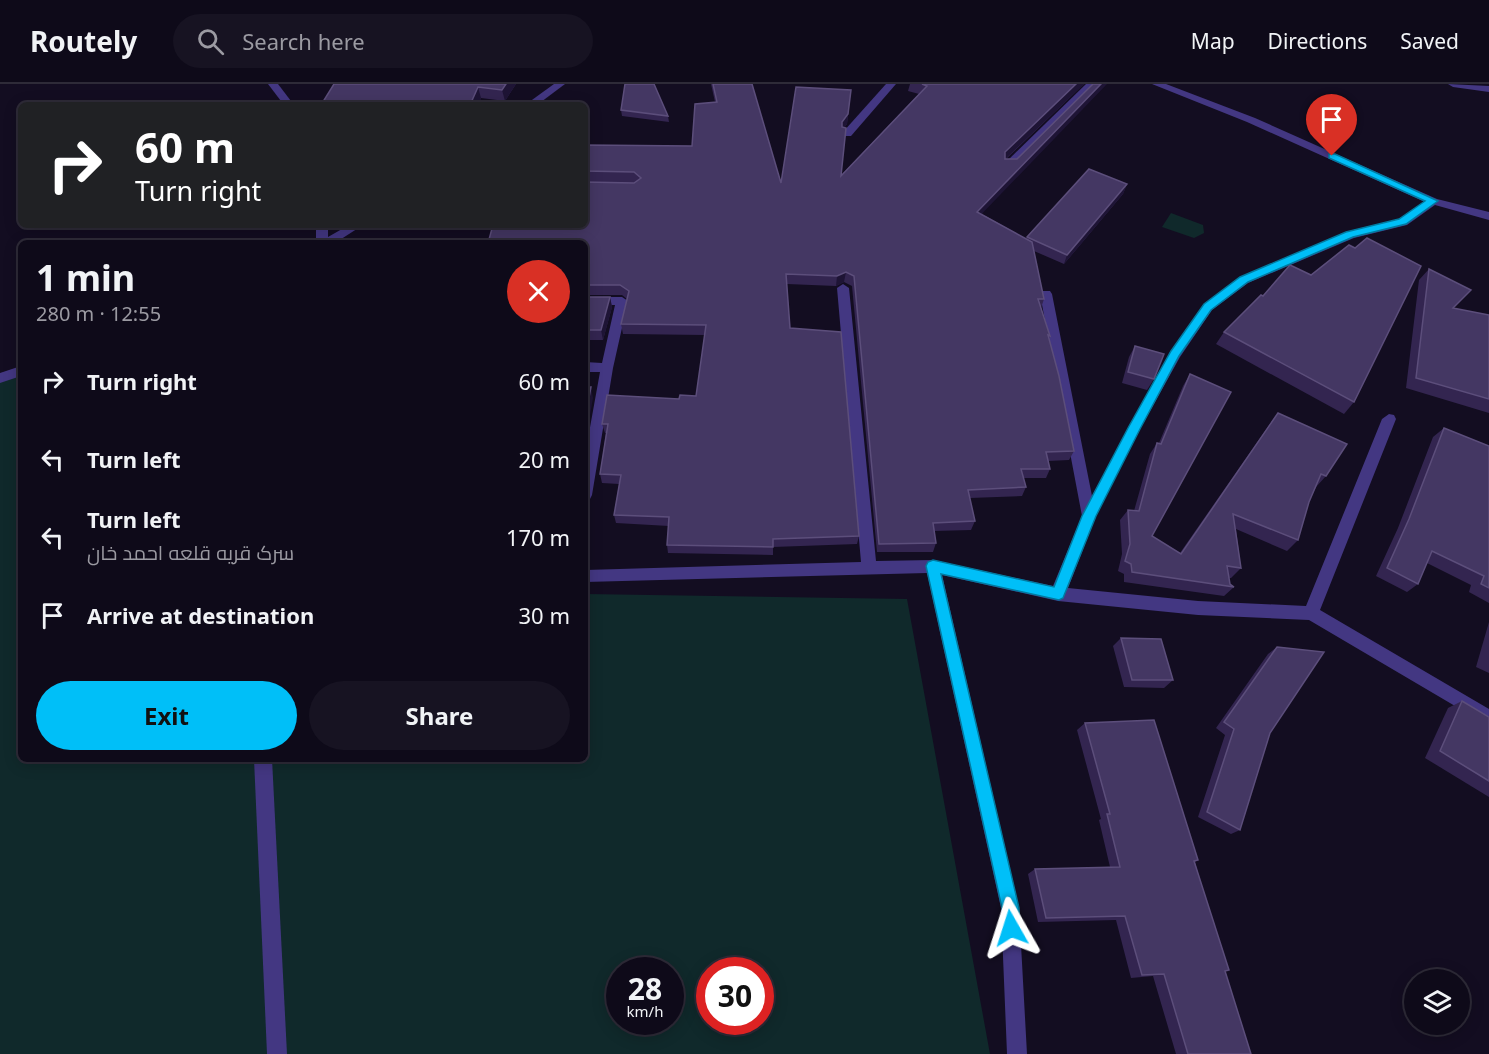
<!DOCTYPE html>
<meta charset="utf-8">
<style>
body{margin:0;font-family:"Noto Sans",Cairo,sans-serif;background:#171322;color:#f1f3f6;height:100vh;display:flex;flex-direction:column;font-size:22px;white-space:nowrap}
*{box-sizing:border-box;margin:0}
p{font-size:20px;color:#9b9aa2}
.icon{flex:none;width:33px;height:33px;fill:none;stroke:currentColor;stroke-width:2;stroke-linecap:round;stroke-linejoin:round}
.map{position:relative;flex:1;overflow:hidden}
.drawer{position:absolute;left:18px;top:156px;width:570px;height:522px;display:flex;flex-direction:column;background:#0e0a19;border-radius:9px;box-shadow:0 3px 15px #0003,0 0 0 2px #2e2b38}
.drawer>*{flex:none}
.guide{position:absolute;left:18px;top:18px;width:570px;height:126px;border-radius:9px;box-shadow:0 3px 15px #0003,0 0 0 2px #2e2b38;background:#202124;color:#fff;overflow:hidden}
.buttons{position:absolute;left:1404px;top:885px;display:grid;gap:12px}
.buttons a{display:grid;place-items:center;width:66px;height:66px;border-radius:50%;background:#0e0a19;box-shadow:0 3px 15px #0003,0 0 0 2px #2e2b38;font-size:30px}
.speed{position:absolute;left:606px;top:873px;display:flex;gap:12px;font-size:30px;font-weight:700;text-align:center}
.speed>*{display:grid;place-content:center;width:78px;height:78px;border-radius:50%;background:#0e0a19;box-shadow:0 3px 15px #0003,0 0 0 2px #2e2b38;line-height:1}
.speed small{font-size:15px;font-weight:400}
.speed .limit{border:9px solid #d22;background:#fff;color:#111}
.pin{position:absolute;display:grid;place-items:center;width:51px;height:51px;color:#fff;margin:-62px -26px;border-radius:50% 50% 50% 0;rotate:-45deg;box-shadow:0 0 6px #0007}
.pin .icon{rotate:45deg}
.me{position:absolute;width:66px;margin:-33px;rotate:354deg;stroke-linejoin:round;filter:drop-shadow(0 0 4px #0008)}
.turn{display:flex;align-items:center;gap:21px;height:126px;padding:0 18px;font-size:27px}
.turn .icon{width:78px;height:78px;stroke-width:2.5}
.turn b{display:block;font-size:42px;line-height:51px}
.round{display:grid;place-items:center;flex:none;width:63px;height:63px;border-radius:32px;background:#171322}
.overview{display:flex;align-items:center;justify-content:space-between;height:102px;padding:0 18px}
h1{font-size:36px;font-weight:700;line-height:45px}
.action{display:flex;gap:12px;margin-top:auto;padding:12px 18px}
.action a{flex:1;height:69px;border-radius:36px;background:#00bff8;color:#111;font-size:24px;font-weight:700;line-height:69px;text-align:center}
.action a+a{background:#171322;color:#f1f3f6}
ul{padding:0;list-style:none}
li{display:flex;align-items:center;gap:18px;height:78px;padding:0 18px}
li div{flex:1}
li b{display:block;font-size:22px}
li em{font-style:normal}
header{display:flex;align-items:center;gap:36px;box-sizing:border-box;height:84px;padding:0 30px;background:#0e0a19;border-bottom:2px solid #2e2b38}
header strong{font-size:28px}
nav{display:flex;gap:33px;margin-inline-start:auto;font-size:21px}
.search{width:420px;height:54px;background:#171322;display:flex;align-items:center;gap:15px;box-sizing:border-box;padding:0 21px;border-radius:33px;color:#9b9aa2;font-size:22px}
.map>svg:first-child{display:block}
.green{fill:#10292b;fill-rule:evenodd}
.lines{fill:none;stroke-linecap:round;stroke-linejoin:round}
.minor{fill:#433782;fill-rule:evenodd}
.wall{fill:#332550}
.shaded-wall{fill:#1e1435}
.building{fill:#443763;stroke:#5c4e7b;stroke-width:1.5}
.route{fill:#00bff8;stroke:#007ca1;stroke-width:1.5}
</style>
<header>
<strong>Routely</strong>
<div class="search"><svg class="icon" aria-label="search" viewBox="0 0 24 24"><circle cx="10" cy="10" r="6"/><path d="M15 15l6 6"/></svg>Search here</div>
<nav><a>Map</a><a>Directions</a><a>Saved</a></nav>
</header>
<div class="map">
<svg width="1489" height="970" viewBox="0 0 1489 970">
<rect width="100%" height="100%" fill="#130d21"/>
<g class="green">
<polygon points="1171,129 1203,141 1204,149 1194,154 1162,143"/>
<path d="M21,287V675H585V510L907,515L990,970H0V294ZM620,886H670V938H620ZM710,886H760V938H710Z"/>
</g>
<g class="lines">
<g class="minor">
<polygon points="268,0 278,0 294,21 284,21"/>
<polygon points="554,0 565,0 537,21 525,21"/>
<polygon points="886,0 896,0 851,52 843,52 843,48"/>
<polygon points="1086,0 1097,0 1012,84 1004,84 1004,80"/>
<polygon points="1152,0 1166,0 1255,34 1437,115 1489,128 1489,136 1435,121 1407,141 1354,154 1248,199 1212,226 1180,273 1140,345 1096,432 1068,504 1198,517 1306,522 1382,335 1389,330 1394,331 1396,335 1320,526 1489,625 1489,642 1309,536 1198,531 1058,517 942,491 1019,824 1027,970 1007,970 1001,824 927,489 585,498 585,486 861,478 837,204 843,200 849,204 876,477 933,476 1053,502 1082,432 1040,210 1042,207 1050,207 1052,210 1092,412 1171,267 1204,220 1240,193 1346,148 1399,135 1425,118 1247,38"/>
<polygon points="1448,0 1489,2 1489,8 1453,3"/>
<polygon points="316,141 328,141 328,153 349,141 363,141 335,159 316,159"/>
<polygon points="585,213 622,213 628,217 613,284 592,411 590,415 585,417 585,371 600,288 585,288 585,278 602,279 615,221 585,221"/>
<polygon points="21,282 21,292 0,299 0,289"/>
<polygon points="254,675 272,675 287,970 267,970"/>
</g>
</g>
<g class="wall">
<polygon points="334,0 516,0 505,17 481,14 478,21 321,21"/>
<polygon points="711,0 752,0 781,99 851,6 847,40 844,44 841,91 919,10 908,7 910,0 1084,0 1006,75 982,130 1027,155 1027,153 1127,100 1123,110 1064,180 1034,167 1044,215 1041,224 1050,252 1049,255 1074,367 1069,376 1048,377 1050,385 1046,394 1023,394 1026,403 1022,412 970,414 975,437 971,446 934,447 936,459 933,468 877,468 852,202 844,198 836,202 787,200 790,244 859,452 857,460 773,463 773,471 668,469 667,461 669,442 616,439 614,431 619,400 602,399 600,390 606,349 605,349 602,340 679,315 696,312 705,251 623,250 621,240 627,215 622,211 585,211 585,61 692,62 715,18"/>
<polygon points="621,26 668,32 669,38 622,32"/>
<polygon points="1429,185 1453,225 1489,231 1489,329 1406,304 1419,196"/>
<polygon points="585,213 610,213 612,223 603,256 585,256"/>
<polygon points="1224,248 1354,318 1344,330 1216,260"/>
<polygon points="1135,262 1154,295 1147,306 1122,299 1129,273"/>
<polygon points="1190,290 1152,452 1180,469 1269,341 1278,329 1326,392 1316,403 1309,418 1298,456 1287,467 1236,445 1241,484 1231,494 1229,494 1230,500 1234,503 1224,512 1124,498 1124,490 1118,487 1122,470 1120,436 1128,426 1134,427 1150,370 1157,359 1159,359 1183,302"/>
<polygon points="1444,344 1489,362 1489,519 1469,508 1471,501 1427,479 1418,500 1407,508 1376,492 1398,444 1433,353"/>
<polygon points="1489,538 1489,589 1476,583"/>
<polygon points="1121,554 1173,596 1164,604 1124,603 1113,562"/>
<polygon points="1277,563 1270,649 1240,746 1231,750 1198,733 1225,651 1216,644 1268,570"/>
<polygon points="1462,617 1489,633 1489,713 1425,674 1448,624"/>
<polygon points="1085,639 1198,776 1195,778 1225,887 1251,970 1176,970 1153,892 1131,894 1116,836 1038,838 1028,790 1035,785 1110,783 1099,736 1101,735 1077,646"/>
</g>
<g class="shaded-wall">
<polygon points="506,0 516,0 505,17 502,6"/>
<polygon points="1076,0 1084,0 1002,78 1005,68"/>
<polygon points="1101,0 1107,0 974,138 977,128"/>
<polygon points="478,3 481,14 478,21 470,21"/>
<polygon points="848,30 847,40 841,48 842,38"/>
<polygon points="1127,100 1123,110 1064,180 1067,171"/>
<polygon points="846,188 844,198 836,202 837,192"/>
<polygon points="610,213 612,223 603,256 601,246"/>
<polygon points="591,303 593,314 587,348 585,340 585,334"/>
</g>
<g class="building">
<polygon points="334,0 506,0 502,6 478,3 470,21 321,21"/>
<polygon points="625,0 654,0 668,32 621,26"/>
<polygon points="713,0 752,0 781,99 796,3 851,6 848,30 842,38 842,43 846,44 841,92 927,2 922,0 1076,0 1005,68 1005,75 1017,75 1093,0 1101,0 977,128 1032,158 1044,215 1038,215 1050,252 1048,251 1059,292 1074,367 1046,368 1050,385 1021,385 1026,403 968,406 975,437 933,439 936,459 879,460 854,192 846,188 837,192 786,190 790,244 841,248 859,452 773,455 773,463 667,461 669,433 614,431 621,391 600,390 608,340 602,340 607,311 679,315 680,311 696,312 706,241 621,240 629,207 620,201 585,201 585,159 488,159 493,141 585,141 585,98 634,99 641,94 634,88 585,87 585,61 692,62 695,20 717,18"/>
<polygon points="1089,85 1127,100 1067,171 1027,153"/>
<polygon points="1367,154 1421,182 1354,318 1224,248 1261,211 1263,212 1290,181 1311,191 1349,161 1355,164"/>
<polygon points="1429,185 1471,206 1453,224 1489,231 1489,315 1416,294"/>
<polygon points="585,213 610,213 601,246 585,246"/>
<polygon points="1135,262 1164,270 1154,295 1128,288"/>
<polygon points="1190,290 1231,308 1152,452 1181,470 1278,329 1347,360 1326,392 1321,390 1309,418 1298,456 1233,430 1241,484 1227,482 1230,500 1234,503 1132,488 1131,480 1125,477 1130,460 1128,426 1139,427 1157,359 1161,360"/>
<polygon points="585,303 591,303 585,334"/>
<polygon points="1444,344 1489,362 1489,504 1481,500 1484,492 1432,467 1418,500 1387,484 1409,435"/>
<polygon points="1121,554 1161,555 1173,596 1132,596"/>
<polygon points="1277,563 1324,568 1270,649 1240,746 1207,728 1234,645 1224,638"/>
<polygon points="1462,617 1489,633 1489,697 1440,667"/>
<polygon points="1154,636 1198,776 1194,777 1229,886 1225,887 1251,970 1188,970 1164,890 1142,891 1125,832 1046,834 1035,785 1120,783 1107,730 1110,730 1085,639"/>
</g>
<polygon class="route" points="1329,70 1335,70 1438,117 1406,140 1353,153 1248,198 1211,226 1179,272 1140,345 1096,432 1063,514 1059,516 941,490 1019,824 1020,844 1018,851 1011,853 1005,851 1002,824 926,482 928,478 933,476 1054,503 1082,432 1128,344 1171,267 1204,220 1240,193 1346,148 1399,135 1425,117 1329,74"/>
</svg>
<div class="buttons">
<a><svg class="icon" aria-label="layers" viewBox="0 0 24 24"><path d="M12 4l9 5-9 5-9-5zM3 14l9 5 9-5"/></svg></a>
</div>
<div class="speed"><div>28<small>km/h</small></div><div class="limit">30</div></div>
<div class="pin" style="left:1332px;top:72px;background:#d93025"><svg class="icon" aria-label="arrive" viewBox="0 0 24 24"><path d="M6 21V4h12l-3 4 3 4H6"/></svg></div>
<svg class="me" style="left:1011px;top:844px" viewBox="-20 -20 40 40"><path d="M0-17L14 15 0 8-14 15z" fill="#00bff8" stroke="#fff" stroke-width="4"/></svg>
<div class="guide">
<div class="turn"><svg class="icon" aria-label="right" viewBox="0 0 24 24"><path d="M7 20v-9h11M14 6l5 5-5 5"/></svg><div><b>60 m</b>Turn right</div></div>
</div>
<section class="drawer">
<div class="overview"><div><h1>1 min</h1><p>280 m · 12:55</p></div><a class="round" style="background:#d93025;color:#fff"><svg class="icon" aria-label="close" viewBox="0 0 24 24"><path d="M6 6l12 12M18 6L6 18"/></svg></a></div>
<ul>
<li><svg class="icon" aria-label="right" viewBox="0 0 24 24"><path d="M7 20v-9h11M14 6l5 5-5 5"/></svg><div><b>Turn right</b></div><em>60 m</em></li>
<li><svg class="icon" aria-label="left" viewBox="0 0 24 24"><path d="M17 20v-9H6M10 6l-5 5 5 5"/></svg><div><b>Turn left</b></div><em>20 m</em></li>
<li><svg class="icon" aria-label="left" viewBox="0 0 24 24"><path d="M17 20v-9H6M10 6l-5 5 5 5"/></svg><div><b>Turn left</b><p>سرک قریه قلعه احمد خان</p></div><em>170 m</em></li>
<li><svg class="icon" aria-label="arrive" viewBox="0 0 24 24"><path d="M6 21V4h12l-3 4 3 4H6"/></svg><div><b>Arrive at destination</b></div><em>30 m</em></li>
</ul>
<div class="action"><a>Exit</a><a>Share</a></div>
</section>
</div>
